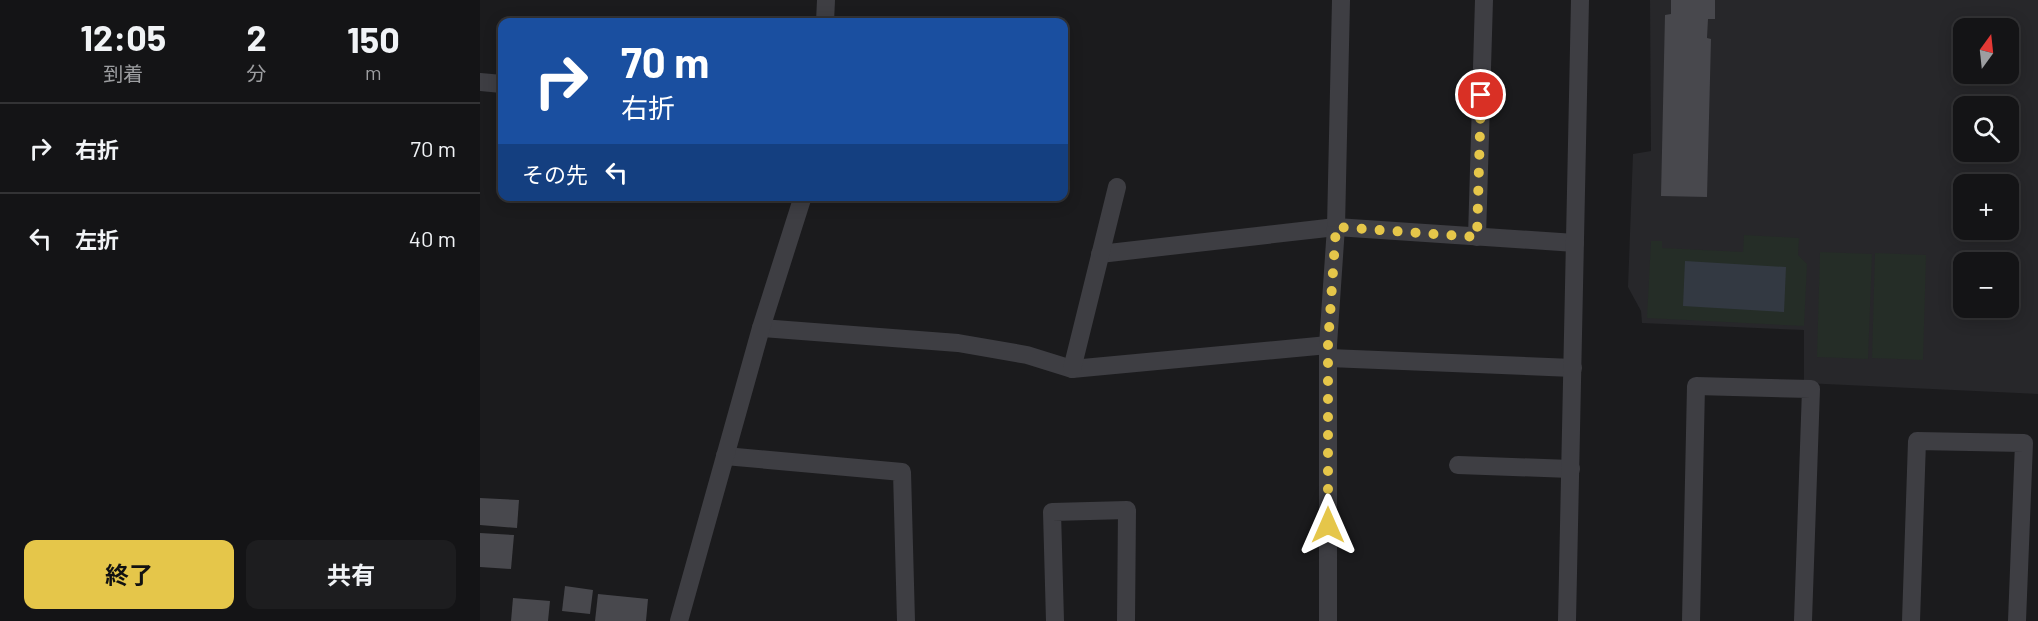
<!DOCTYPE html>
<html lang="ja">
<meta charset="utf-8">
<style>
body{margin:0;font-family:Barlow,"Noto Sans JP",sans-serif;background:#1d1d1f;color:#f1f3f6;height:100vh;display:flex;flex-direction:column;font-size:22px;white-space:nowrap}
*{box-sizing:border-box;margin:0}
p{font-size:20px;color:#9d9ea1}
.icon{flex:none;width:33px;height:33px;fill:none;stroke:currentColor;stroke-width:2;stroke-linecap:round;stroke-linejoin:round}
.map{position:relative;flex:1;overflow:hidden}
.details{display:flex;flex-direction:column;background:#141416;width:480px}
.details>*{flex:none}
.top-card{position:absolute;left:18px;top:18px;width:570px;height:183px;border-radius:12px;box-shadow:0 3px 15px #0003,0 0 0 2px #333335;background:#1a4fa0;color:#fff;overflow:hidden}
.needle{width:39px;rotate:15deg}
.tools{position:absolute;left:1473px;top:18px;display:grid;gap:12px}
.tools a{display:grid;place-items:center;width:66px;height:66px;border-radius:12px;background:#141416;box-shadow:0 3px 15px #0003,0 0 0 2px #333335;font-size:30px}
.pin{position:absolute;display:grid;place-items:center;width:51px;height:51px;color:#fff;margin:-26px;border:3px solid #fff;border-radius:50%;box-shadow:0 2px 6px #0007}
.me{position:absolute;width:66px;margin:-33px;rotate:0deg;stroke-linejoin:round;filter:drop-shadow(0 0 4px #0008)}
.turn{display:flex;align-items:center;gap:21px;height:126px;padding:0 24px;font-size:27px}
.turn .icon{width:78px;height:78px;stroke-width:2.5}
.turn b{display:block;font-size:42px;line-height:51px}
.then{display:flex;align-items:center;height:57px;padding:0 24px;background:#0003;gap:12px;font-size:22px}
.eta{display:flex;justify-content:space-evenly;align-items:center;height:102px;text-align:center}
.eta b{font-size:36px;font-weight:700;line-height:42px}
.cta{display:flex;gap:12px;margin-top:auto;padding:12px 24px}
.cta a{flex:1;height:69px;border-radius:12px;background:#e5c64a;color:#111;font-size:24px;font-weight:700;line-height:69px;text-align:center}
.cta a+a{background:#1d1d1f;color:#f1f3f6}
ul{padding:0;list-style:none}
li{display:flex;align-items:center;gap:18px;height:90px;padding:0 24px;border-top:2px solid #333335}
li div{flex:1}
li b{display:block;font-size:22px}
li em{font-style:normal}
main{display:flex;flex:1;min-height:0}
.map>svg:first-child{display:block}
.built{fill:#27272a;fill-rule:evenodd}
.green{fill:#252d27}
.water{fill:#333942}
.building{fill:#48484d}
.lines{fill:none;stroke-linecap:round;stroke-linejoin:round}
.minor{stroke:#3e3e43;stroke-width:18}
.route{stroke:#e5c64a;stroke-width:10;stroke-dasharray:0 18}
</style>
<main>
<section class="details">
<div class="eta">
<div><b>12:05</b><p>到着</p></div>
<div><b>2</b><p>分</p></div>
<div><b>150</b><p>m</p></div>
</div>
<ul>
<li><svg class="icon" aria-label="right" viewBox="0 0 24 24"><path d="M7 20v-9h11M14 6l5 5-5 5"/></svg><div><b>右折</b></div><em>70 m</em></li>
<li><svg class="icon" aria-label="left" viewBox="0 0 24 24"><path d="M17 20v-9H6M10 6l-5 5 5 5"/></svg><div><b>左折</b></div><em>40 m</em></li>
</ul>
<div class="cta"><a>終了</a><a>共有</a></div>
</section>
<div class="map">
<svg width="1558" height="621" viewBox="0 0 1558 621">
<rect width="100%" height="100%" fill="#1b1b1d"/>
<path class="built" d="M1170,0H1558V394L1324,383V330L1162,323L1161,311L1148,287L1153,154L1171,151ZM1484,28H1528V74H1484ZM1484,106H1528V152H1484ZM1484,184H1528V230H1484ZM1484,262H1528V308H1484Z"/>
<g class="green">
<polygon points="1264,235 1319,238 1318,255 1327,264 1324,326 1167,318 1171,241 1182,241 1182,248 1263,252"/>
<polygon points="1340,252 1392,254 1388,359 1337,357"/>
<polygon points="1395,253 1446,255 1443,360 1392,358"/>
</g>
<polygon class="water" points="1205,261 1306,267 1304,312 1203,306"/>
<g class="building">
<polygon points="1191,0 1235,0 1235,19 1228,19 1227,38 1231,39 1227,197 1181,196 1185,15 1191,14"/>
<polygon points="0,498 39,500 37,528 0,525"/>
<polygon points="0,533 34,535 31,569 0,567"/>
<polygon points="85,586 113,590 110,614 82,611"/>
<polygon points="118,594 168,599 166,621 115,621"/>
<polygon points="33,598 70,601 68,621 31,621"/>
</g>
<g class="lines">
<g class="minor">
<polyline points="345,22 346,0"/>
<polyline points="0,82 22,84"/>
<polyline points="997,237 1004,0"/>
<polyline points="620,254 856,227 1095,243"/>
<polyline points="281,328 478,343 547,355 592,369 848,345"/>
<polyline points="849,358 1093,368"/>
<polyline points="592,369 637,187"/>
<polyline points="245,456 422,472 426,621"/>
<polyline points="978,465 1091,469"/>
<polyline points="199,621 281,328 323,196"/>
<polyline points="575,621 572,512 647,510 646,621"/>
<polyline points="848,621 848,345 856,227 861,0"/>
<polyline points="1087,621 1100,0"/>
<polyline points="1211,621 1216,386 1331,389 1323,621"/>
<polyline points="1431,621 1437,441 1544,443 1537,621"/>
</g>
</g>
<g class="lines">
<polyline class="route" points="848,525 848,345 856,227 997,237 1001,95"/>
</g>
</svg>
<div class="tools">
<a><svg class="needle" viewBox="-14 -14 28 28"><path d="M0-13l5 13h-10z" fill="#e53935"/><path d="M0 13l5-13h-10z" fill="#9d9ea1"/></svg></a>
<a><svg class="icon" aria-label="search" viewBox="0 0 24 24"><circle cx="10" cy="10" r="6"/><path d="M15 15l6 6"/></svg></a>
<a>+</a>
<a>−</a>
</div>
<div class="pin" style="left:1001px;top:95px;background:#d93025"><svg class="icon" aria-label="arrive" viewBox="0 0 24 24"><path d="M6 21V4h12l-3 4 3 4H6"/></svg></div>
<svg class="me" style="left:848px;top:525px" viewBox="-20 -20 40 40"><path d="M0-17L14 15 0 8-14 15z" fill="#e5c64a" stroke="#fff" stroke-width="4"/></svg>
<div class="top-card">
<div class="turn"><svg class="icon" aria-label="right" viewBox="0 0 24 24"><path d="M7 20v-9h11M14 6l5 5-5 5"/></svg><div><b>70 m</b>右折</div></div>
<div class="then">その先<svg class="icon" aria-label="left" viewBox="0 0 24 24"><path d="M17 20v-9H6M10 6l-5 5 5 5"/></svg></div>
</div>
</div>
</main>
